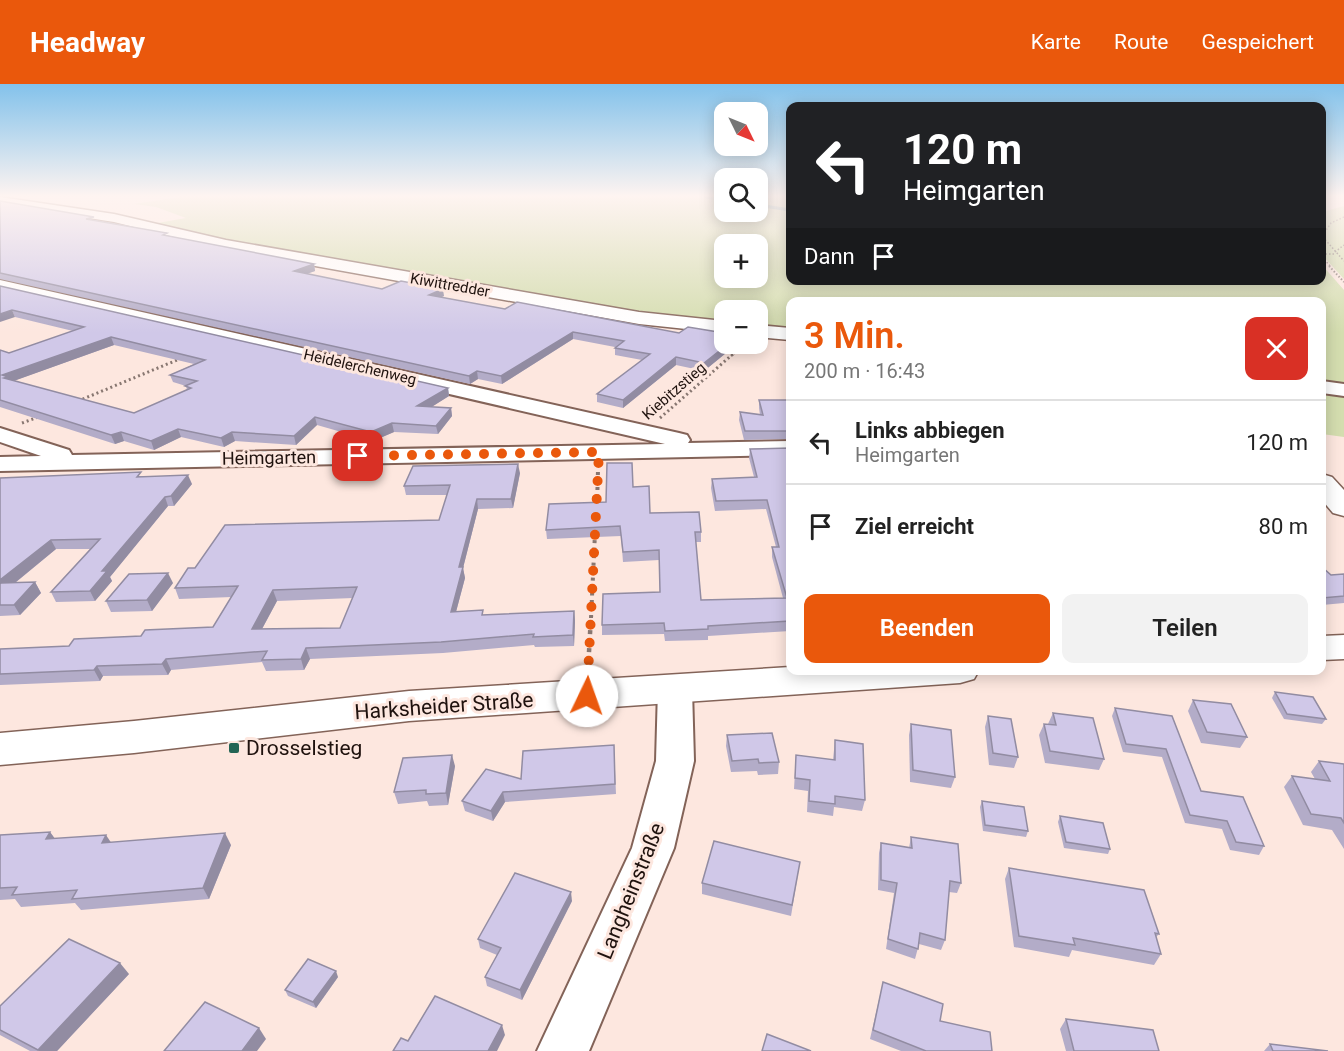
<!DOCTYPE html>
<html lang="de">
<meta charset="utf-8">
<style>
body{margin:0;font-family:Roboto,sans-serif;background:#f2f2f2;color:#222;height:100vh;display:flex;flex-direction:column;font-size:22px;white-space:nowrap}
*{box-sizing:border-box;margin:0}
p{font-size:20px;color:#767676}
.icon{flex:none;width:33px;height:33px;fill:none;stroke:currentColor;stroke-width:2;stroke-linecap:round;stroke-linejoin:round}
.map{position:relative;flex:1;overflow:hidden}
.side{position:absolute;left:786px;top:213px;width:540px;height:378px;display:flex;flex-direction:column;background:#fff;border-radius:12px;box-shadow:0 3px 15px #0003}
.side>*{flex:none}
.guide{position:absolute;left:786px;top:18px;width:540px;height:183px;border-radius:12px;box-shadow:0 3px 15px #0003;background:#202124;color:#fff;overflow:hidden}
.needle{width:39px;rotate:133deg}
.controls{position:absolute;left:714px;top:18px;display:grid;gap:12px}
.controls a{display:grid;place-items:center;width:54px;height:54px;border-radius:12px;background:#fff;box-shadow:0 3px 15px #0003;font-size:30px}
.pin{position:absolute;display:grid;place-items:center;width:51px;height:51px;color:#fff;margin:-26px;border-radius:12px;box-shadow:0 3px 9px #0006}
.me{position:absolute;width:66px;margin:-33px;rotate:3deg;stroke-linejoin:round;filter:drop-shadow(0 0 4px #0008)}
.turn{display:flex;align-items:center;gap:21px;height:126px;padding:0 18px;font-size:27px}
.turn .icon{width:78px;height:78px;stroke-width:2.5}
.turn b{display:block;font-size:42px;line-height:51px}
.then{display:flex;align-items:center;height:57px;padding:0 18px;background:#0003;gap:12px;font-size:22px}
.round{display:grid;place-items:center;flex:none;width:63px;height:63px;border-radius:12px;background:#f2f2f2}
.summary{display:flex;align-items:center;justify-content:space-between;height:102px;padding:0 18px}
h1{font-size:36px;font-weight:600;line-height:45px;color:#ea580c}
.action{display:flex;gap:12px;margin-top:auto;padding:12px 18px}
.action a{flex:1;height:69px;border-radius:12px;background:#ea580c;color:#fff;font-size:24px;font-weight:600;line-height:69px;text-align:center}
.action a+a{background:#f2f2f2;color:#222}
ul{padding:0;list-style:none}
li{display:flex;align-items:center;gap:18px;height:84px;padding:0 18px;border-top:2px solid #e0e0e0}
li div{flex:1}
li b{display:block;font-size:22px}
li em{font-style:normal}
header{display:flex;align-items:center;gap:36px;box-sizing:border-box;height:84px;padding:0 30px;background:#ea580c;color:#fff}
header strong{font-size:28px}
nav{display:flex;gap:33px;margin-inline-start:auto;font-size:21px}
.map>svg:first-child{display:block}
.green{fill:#d4ddaf;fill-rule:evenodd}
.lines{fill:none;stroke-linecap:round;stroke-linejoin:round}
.stream{stroke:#6b9dac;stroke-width:3}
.minor-casing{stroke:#836358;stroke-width:4}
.tertiary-casing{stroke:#836358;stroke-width:3}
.secondary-casing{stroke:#836358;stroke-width:3}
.path-far4{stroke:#887771;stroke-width:1.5;stroke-dasharray:1.5 2;stroke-linecap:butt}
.path-far3{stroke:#887771;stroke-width:2;stroke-dasharray:1.5 2;stroke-linecap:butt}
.path-far2{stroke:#887771;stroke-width:3;stroke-dasharray:2 3;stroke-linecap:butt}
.path-far1{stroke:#887771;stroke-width:4;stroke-dasharray:3 4.5;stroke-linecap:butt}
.path{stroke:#887771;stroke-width:4.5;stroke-dasharray:4 5;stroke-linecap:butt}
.minor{fill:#fff;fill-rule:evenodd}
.tertiary{fill:#fff;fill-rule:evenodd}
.secondary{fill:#fff;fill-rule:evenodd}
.wall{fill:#b3acc8;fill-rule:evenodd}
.shaded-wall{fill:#928ca2}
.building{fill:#d0c8e8;stroke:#928ca2;stroke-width:1.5;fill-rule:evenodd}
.route{stroke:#ea580c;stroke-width:10;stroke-dasharray:0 18}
.poi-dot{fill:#236555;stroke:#fde7df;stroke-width:2}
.labels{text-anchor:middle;stroke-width:6;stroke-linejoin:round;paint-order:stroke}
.far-street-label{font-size:15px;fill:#1f120e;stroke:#fde7df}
.street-label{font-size:18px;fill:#1f120e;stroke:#fde7df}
.near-street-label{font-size:21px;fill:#1f120e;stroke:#fde7df}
.near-poi-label{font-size:21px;fill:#1f120e;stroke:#fde7df;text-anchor:start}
</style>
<header>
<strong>Headway</strong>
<nav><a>Karte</a><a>Route</a><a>Gespeichert</a></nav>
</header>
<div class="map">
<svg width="1344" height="967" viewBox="0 0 1344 967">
<rect width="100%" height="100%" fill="#fde7df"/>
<g class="green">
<path d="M180,113H724V128H758V113H790V196H1322V181L1344,206V303L1322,300V218H790V247L758,244V226H724V241L644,232L231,160L152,140L186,134L156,123L134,120ZM724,160H758V194H724Z"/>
<polygon points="1344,122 1344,195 1322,171 1322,128"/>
<polygon points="1322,311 1344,313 1344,353 1322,350"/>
</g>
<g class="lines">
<g class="stream">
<polyline points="706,113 724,116"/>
<polyline points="758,121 790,126"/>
</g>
<defs>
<g id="minor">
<polygon points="0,196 679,349 687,351 690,356 688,359 790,357 790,371 0,387 0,373 41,372 0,358 0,344 69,366 72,371 665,360 0,206"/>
<polygon points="1322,297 1344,300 1344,312 1322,309"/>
<polygon points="675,593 687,596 692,605 694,677 674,764 589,967 537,967 632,764 656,677 658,605 663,596"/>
</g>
<g id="tertiary">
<polygon points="0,113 114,130 226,156 639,228 724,237 724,249 639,240 226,166 114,138 0,120"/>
<polygon points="758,241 790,244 790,256 758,253"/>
<polygon points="1322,390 1332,393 1344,406 1344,432 1333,429 1322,416"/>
</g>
<g id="secondary">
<polygon points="1344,551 1344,575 1322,576 1322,552"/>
<polygon points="790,583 790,586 979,586 974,595 960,599 409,637 134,669 0,681 0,649 134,637 409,607"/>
</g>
</defs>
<use href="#minor" class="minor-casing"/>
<use href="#tertiary" class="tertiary-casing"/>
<use href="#secondary" class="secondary-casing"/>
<g class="path-far4">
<polyline points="1344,133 1331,139 1322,152 1344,177"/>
<polyline points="1335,168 1344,161"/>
<polyline points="1322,170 1336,170"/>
<polyline points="1322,173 1331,183"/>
</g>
<g class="path-far3">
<polyline points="1329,182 1344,198"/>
<polyline points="731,272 745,260"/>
</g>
<g class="path-far2">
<polyline points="78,317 182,274"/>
<polyline points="660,334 733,270"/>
<polyline points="22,339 38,333"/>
</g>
<g class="path-far1">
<polyline points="597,421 598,386"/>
<polyline points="591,534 595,449"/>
</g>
<polyline class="path" points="588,586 591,532"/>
<use href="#minor" class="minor"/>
<use href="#tertiary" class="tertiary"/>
<use href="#secondary" class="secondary"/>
</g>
<g class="wall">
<polygon points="0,117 168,152 314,180 315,187 306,190 382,205 444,212 441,213 505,225 724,260 737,260 704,287 676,281 623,324 597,318 597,310 642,276 615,271 615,263 573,255 502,300 478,295 470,300 0,195"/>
<path d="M0,202L448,304L449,312L431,323L451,324L452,332L438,350L394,348L373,357L317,341L296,361L235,357L224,363L181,353L154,366L124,357L115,360L0,323V266L9,269L73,247L15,233ZM114,261L194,280L170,291L173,298L186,302L187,306L134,329L13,297Z"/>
<polygon points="790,304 790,355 744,356 739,336 740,328 760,331 759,324 759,316 789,316"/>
<polygon points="790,364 790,547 708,552 708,556 665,557 664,550 602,551 602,541 660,508 659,476 623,478 621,452 547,455 546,446 606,418 650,429 701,448 701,458 696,458 701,516 783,514 772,473 772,463 776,463 766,425 715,427 711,404 712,395 754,393 749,374 750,365"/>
<path d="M520,389L513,424L478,425L463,484L465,494L456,528L483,531L574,527L575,537L574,562L535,563L534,561L443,569L310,575L304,586L266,587L262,578L171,586L168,591L103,592L100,597L0,601V565L69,562L213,543L232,513L179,515L175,504L195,484L439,436L447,411H406L404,402ZM353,514L340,544L262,545L277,517Z"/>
<polygon points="143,392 192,400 174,422 168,422 110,493 112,497 95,517 56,518 51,508 90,465 56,465 15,499 35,498 41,509 20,531 0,532 0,394"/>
<polygon points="1322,483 1331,491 1344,490 1344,519 1322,521"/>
<polygon points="173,499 152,527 111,528 106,517"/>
<polygon points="1275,608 1326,635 1322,640 1284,635 1272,614"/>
<polygon points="1193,616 1247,653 1240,664 1201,659 1188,627"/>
<polygon points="1115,624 1172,632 1201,707 1264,762 1259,771 1230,766 1222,745 1185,739 1162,673 1123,668 1112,632"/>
<polygon points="1053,629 1104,675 1099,686 1045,679 1039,651 1044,640 1048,640"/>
<polygon points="988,632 1018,673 1014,684 989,681 985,643"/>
<polygon points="911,640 955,693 951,704 910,698 909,651"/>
<polygon points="727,651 779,678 778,690 758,691 757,687 731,688 726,662"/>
<polygon points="835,656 865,716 862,727 834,723 833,732 807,728 808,707 794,705 796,671 833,676"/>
<polygon points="614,661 616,710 505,718 493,737 465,727 462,717"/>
<polygon points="1319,677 1344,680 1344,765 1332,746 1303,741 1284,703 1292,692 1315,695 1311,688"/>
<polygon points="455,682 448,721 429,722 427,717 398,720 394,708"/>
<polygon points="982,717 1028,747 1026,753 983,747 980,723"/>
<polygon points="1060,732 1110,765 1108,770 1064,764 1058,738"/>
<polygon points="50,748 55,755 111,758 231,761 209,815 81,826 75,819 21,823 15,815 0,816 0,751"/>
<polygon points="911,753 961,799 957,809 949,808 945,856 941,866 919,860 915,875 886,865 894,809 878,806 879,769 881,759 909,764"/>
<polygon points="800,778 791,832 702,810 702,799"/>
<polygon points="1009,784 1159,850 1156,853 1161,870 1154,881 1072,866 1069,873 1014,863 1005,795"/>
<polygon points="572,817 522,916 487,902 485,893 497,871 480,864 478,855"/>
<polygon points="129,890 57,967 30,967 0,951 0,922"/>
<polygon points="338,893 316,924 288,912 285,906"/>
<polygon points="883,898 940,937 992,967 901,967 870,955"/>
<polygon points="1066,935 1159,967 1066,967 1060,945"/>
<polygon points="1270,960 1328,967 1264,967"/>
</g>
<g class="shaded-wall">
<polygon points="314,180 315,187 295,194 294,187"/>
<polygon points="443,205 444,212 430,218 429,211"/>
<polygon points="12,226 15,233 0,238 0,230"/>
<polygon points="573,248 573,255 502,300 501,292"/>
<polygon points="111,253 114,261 11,298 12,301 2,291"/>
<polygon points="728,260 737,260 704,287 704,279"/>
<polygon points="676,273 676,281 623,324 623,316"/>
<polygon points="477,287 478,295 470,300 469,292"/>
<polygon points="448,304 449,312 419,331 417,322"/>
<polygon points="451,324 452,332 438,350 436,342"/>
<polygon points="315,333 317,341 296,361 294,352"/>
<polygon points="392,339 394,348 373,357 371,348"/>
<polygon points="178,345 181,353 154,366 151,357"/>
<polygon points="121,348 124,357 115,360 111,351"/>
<polygon points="232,348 235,357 224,363 221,354"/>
<polygon points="518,380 520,389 513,424 511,415"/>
<polygon points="188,391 192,400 174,422 171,412"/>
<polygon points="165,413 168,422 110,493 112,497 95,517 90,507 102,487"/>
<polygon points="477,415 478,425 463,484 465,494 453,539 451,528 459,483"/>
<polygon points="51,456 56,465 0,511 0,496"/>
<polygon points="168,489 173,499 152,527 147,516"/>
<polygon points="35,498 41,509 20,531 14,521"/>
<polygon points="273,506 277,517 256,556 252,545"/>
<polygon points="574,527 575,537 574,562 573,551"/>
<polygon points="306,564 310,575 304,586 301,575"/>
<polygon points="166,575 171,586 168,591 162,580"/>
<polygon points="97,582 103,592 100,597 94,586"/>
<polygon points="452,671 455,682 448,721 446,709"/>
<polygon points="503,708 505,718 493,737 491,727"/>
<polygon points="50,748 58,759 46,755"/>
<polygon points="225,749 231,761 209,815 203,804"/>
<polygon points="106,751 114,763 102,759"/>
<polygon points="571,808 572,817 522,916 520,906"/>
<polygon points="120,879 129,890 57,967 39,967 38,966"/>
<polygon points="336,887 338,893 316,924 313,918"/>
<polygon points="502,941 505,951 497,967 488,967"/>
<polygon points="259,944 266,955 257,967 242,967"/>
</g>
<g class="building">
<polygon points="0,117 94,133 86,135 167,149 163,151 314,180 294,187 382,205 401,197 443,205 429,211 505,225 517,218 679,249 688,243 724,249 724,260 728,260 704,279 676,273 623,316 597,310 650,270 615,264 624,257 573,248 501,292 477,287 469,292 0,189"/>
<path d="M0,202L448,304L417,322L451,324L436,342L392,339L371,348L315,333L294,352L232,348L221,354L178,345L151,357L121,348L111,351L0,316V266L9,269L84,243L12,226L0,230ZM111,253L205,276L170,291L197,297L185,302L191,304L134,329L4,294L8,293L2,291Z"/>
<polygon points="759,316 790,316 790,347 745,347 740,328 763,331"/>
<polygon points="790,364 790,537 708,542 708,545 665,547 664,539 602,541 603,510 660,508 659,466 623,468 620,442 546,446 549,420 606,418 607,379 632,379 633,403 649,402 650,429 699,428 701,448 695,448 701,516 787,514 772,463 779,463 767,416 716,417 712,395 757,393 750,365"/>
<path d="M518,380L511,415H477L459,483H463L451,528L483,526L482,531L574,527L573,551L533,553L534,550L441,558L306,564L301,575L262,576L267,567L166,575L162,580L97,582L94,586L0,590V565L69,562L74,555L141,552L145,546L213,543L238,502L175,504L188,484H195L225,441L439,436L450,401L404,402L413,382ZM357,503L340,544L252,545L273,506Z"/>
<polygon points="141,388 137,393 188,391 171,412 165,413 102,487 107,487 90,507 51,508 100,455 51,456 0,496 0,394"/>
<polygon points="1322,483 1331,491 1344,490 1344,512 1322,514"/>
<polygon points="168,489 147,516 106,517 129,490"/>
<polygon points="35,498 14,521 0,521 0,500 1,499"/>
<polygon points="1275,608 1313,613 1326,635 1287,630"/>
<polygon points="1193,616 1231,620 1247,653 1207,648"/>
<polygon points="1115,624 1172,632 1201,707 1243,713 1264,762 1236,758 1227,737 1190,731 1166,665 1126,660"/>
<polygon points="1053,629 1093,634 1104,675 1050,667 1044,640 1056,641"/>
<polygon points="988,632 1011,635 1018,673 993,669"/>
<polygon points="911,640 951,646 955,693 913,686"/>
<polygon points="772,649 779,678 759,679 758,675 732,677 727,651"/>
<polygon points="835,656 863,660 865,716 835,712 835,720 809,717 810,696 795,694 796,671 835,676"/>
<polygon points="614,661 615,700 503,708 491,727 462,717 486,685 521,695 523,667"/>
<polygon points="452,671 446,709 426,710 426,706 394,708 403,674"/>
<polygon points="1319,677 1344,680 1344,739 1341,734 1311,730 1292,692 1330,697"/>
<polygon points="982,717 1024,723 1028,747 985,741"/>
<polygon points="1060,732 1103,739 1110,765 1066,758"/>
<polygon points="50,748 46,755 106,751 102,759 225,749 203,804 72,815 77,806 12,811 17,803 0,804 0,751"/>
<polygon points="911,753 958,760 961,799 950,797 945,856 920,849 918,865 888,855 897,799 881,796 881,759 912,764"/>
<polygon points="714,757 800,778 792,821 702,799"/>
<polygon points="1009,784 1144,806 1159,850 1155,849 1161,870 1073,854 1075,861 1019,852"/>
<polygon points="515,789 571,808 520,906 485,893 501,864 478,855"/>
<polygon points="69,855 120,879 38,966 0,946 0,922"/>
<polygon points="308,875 336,887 313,918 285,906"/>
<polygon points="883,898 943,920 940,937 990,948 992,967 926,967 873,946"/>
<polygon points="435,912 502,941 488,967 393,967 401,954 408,957"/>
<polygon points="205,918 259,944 242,967 164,967"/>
<polygon points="1066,935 1153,946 1159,967 1074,967"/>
<polygon points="767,950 811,967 762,967"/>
<polygon points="1270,960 1328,967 1273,967"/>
</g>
<linearGradient id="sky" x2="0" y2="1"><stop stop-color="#83c2eb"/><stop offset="0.45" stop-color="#fef4f1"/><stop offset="1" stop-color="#fef4f1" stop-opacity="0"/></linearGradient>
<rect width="1344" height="249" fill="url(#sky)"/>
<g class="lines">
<polyline class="route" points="358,372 599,368 587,612"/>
</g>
<rect class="poi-dot" x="228" y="658" width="12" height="12" rx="3"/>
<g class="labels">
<g class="far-street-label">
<text transform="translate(450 201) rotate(10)" y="5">Kiwittredder</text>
<text transform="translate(360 283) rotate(13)" y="5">Heidelerchenweg</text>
<text transform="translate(674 307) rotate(-41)" y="5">Kiebitzstieg</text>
</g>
<g class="street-label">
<text transform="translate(269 374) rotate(-1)" y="6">Heimgarten</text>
</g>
<g class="near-street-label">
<text transform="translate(444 622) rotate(-4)" y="7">Harksheider Straße</text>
<text transform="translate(631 807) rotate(-68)" y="7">Langheinstraße</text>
</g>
<g class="near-poi-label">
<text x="246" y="671">Drosselstieg</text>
</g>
</g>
</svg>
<div class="controls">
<a><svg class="needle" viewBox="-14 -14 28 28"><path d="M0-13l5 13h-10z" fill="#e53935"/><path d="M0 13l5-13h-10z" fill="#767676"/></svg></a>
<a><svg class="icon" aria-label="search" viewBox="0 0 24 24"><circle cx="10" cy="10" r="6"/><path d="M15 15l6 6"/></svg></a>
<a>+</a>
<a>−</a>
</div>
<div class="pin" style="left:358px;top:372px;background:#d93025"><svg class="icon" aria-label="arrive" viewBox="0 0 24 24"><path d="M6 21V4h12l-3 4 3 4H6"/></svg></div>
<svg class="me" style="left:587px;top:612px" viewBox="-20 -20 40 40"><circle r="19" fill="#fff"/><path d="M0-13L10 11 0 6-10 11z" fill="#ea580c"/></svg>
<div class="guide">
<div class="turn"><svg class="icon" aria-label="left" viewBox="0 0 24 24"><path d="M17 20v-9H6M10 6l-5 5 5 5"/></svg><div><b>120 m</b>Heimgarten</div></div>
<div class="then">Dann<svg class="icon" aria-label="arrive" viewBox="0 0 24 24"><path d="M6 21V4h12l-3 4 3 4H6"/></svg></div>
</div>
<section class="side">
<div class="summary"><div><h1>3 Min.</h1><p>200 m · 16:43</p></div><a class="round" style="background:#d93025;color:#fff"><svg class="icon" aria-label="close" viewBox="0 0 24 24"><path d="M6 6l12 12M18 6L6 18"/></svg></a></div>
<ul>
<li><svg class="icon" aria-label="left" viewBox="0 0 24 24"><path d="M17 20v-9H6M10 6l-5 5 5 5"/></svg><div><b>Links abbiegen</b><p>Heimgarten</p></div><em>120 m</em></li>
<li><svg class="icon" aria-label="arrive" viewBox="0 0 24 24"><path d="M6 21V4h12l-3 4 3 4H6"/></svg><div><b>Ziel erreicht</b></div><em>80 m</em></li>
</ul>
<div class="action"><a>Beenden</a><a>Teilen</a></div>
</section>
</div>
